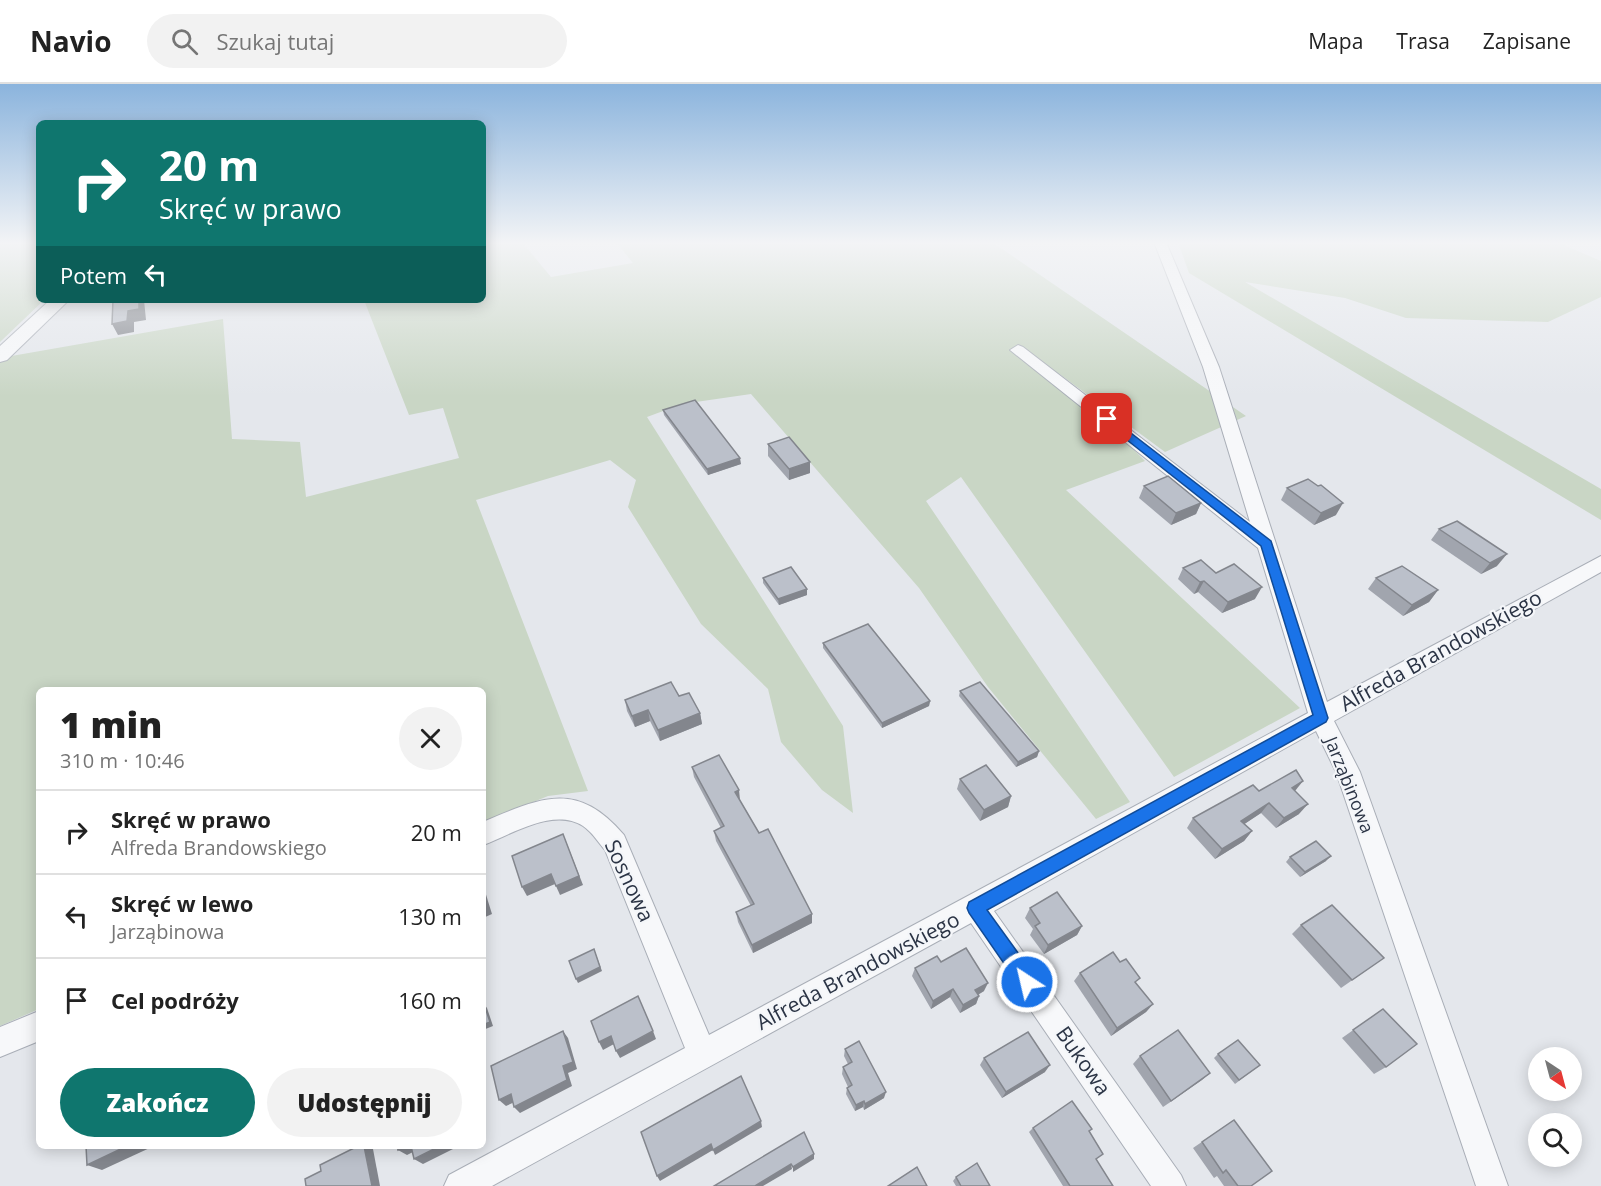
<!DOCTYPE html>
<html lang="pl">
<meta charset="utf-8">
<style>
body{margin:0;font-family:"Open Sans",sans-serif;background:#f2f2f2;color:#222;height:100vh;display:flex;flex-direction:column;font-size:22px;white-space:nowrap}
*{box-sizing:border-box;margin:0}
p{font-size:20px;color:#767676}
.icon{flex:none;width:33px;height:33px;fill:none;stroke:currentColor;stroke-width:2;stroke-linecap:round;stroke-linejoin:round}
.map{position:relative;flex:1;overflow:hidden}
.side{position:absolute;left:36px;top:603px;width:450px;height:462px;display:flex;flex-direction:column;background:#fff;border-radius:9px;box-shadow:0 3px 15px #0003}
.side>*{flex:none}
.hud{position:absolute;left:36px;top:36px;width:450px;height:183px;border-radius:9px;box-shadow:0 3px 15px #0003;background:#0f766e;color:#fff;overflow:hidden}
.needle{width:39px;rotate:144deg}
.buttons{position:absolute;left:1528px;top:963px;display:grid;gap:12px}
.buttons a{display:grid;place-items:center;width:54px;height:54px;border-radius:50%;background:#fff;box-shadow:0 3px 15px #0003;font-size:30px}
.pin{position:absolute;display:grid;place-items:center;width:51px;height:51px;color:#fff;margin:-26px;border-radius:12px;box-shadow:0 3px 9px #0006}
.me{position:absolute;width:66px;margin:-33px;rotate:325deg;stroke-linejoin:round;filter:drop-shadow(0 0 4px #0008)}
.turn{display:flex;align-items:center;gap:21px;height:126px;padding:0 24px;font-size:27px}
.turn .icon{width:78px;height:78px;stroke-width:2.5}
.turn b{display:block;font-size:42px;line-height:51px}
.then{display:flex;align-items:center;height:57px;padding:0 24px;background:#0003;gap:12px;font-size:22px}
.round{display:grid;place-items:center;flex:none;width:63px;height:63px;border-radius:32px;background:#f2f2f2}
.summary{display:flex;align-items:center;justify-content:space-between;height:102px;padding:0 24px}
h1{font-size:36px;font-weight:800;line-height:45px}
.cta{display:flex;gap:12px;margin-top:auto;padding:12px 24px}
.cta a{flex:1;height:69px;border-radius:36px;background:#0f766e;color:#fff;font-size:24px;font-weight:800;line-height:69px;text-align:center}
.cta a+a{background:#f2f2f2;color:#222}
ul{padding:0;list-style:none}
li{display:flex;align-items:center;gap:18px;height:84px;padding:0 24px;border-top:2px solid #e0e0e0}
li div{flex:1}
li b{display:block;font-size:22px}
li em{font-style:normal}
header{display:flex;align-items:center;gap:36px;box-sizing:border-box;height:84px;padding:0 30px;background:#fff;border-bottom:2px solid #e0e0e0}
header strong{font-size:28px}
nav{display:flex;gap:33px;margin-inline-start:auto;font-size:21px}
.search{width:420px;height:54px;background:#f2f2f2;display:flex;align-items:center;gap:15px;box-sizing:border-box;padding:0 21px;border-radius:33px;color:#767676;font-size:22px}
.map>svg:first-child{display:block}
.green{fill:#c9d6c5}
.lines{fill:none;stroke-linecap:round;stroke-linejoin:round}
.minor-casing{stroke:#a9aeb7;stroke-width:2}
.tertiary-casing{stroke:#a9aeb7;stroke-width:2}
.minor{fill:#f7f8fa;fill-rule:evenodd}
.tertiary{fill:#f7f8fa;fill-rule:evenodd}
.wall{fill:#a1a5ae}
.shaded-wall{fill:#83868d}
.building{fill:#bbc0ca;stroke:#83868d;stroke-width:1.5}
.route{fill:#1a73e8;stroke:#114b97;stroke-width:1.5}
.labels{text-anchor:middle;stroke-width:4.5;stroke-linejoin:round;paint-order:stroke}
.street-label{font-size:18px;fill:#2b3445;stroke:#f4f6f9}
.near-street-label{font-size:21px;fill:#2b3445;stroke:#f4f6f9}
</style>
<header>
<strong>Navio</strong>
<div class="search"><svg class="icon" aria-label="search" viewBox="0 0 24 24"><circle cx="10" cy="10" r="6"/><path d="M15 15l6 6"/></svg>Szukaj tutaj</div>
<nav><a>Mapa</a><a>Trasa</a><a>Zapisane</a></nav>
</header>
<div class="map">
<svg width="1601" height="1102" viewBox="0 0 1601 1102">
<rect width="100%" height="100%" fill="#e4e7ec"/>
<g class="green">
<polygon points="0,158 39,158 39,216 44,216 0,258"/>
<polygon points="483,158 522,158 551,193 633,179 616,158 890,158 894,161 905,158 992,158 1246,332 1165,368 1058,289 1145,377 1066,406 1300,624 1174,693 961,393 926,417 1130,718 1096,735 988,603 919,504 751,310 682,320 647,333 843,642 853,729 822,706 781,658 768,605 701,540 628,423 636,396 610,376 476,416 588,707 548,712 483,739 483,606 39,606 39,925 0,942 0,274 223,235 232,355 300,358 306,413 459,374 443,324 409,331 364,216 483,216"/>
<polygon points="1178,158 1557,158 1601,177 1601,213 1548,238 1406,234 1345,214 1245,198 1601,405 1601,436 1189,189"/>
</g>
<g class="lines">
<defs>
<g id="minor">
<path d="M1154,158H1166L1219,283L1327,618L1601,472V488L1334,637L1360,688L1508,1102H1476L1336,688L1316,647L994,827L1181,1091L1186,1102H1151L971,839L492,1102H444L449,1091L685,964L605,766C598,758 592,748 583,742C553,723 511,751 483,761V738C542,713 577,696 624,751L709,951L1308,629L1258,464L1010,266L1018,261L1023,263L1250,438L1203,283Z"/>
<polygon points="39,927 39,957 0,973 0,943"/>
</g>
<polygon id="tertiary" points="50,216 69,216 7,276 0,278 0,262"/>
</defs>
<use href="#minor" class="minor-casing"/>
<use href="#tertiary" class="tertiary-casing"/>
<use href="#minor" class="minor"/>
<use href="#tertiary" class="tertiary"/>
</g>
<g class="wall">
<polygon points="663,326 741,380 708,391 664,331"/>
<polygon points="768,360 810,378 810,389 789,396 768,372"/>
<polygon points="1144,402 1201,419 1196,430 1171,441 1139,414"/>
<polygon points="1287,404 1336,431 1314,441 1281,416"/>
<polygon points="1439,445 1497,482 1481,490 1431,456"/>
<polygon points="1183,484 1216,489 1255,515 1222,529 1198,508 1194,510 1178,495"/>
<polygon points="763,494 807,511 779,521 763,499"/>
<polygon points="1376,494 1438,506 1429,518 1403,532 1368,505"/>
<polygon points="823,559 930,617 929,622 882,644 823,564"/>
<polygon points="960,607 1039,667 1037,673 1016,683 959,612"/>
<polygon points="679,612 700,629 702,640 660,657 650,637 635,643 627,627 625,616"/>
<polygon points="692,683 740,716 812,839 753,869 738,838 736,828 751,822 716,757 714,747 721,744 694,693"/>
<polygon points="960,695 1011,712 1008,723 980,737 957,705"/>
<polygon points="1259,707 1295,707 1299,730 1276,744 1261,729 1244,740 1252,747 1244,757 1215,775 1187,744 1193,734"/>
<polygon points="1290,773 1326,777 1300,793 1286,778"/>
<polygon points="1030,824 1082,842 1077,851 1044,870 1030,851 1033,845 1025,834"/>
<polygon points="1301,841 1384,874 1341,904 1292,850"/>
<polygon points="941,878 984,907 978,911 979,912 976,920 960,929 950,913 931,925 912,892 915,884"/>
<polygon points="1080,889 1136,900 1153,920 1146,928 1111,952 1074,897"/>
<polygon points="1383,925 1386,983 1374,990 1342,954"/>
<polygon points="845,965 884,1014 864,1026 863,1023 855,1027 846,1010 847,1004 848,1003 842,990 843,983 848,980 844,972"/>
<polygon points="1218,970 1260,981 1235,1000 1214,974"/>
<polygon points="1140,972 1210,989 1163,1023 1133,980"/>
<polygon points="984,974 1045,988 1002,1014 980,981"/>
<polygon points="1234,1036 1251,1102 1224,1102 1217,1092 1214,1094 1193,1064"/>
<polygon points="1033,1044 1089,1048 1096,1076 1113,1102 1063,1102 1029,1048"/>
<polygon points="956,1093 990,1102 956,1102 953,1097"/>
</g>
<g class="shaded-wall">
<polygon points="139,216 144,216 146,236 134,238 134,248 118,251 112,240 128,227"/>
<polygon points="740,374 741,380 708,391 707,385"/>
<polygon points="810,378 810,389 789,396 789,385"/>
<polygon points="1201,419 1196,430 1171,441 1176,429"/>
<polygon points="1343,419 1336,431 1314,441 1321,429"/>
<polygon points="1507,470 1497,482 1481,490 1490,479"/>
<polygon points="1204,497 1198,508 1194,510 1200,498"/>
<polygon points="1262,503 1255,515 1222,529 1228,518"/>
<polygon points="807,505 807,511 779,521 778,515"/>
<polygon points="1438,506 1429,518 1403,532 1412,521"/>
<polygon points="930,617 929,622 882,644 882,639"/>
<polygon points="648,626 650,637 635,643 632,632"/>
<polygon points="700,629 702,640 660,657 658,646"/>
<polygon points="1039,667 1037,673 1016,683 1018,678"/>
<polygon points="1303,697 1295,707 1292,704"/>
<polygon points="739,706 740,716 735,708"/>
<polygon points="1011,712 1008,723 980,737 984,726"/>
<polygon points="1269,719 1261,729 1234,747 1241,737"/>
<polygon points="1308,720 1299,730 1276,744 1284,734"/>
<polygon points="1252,747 1244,757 1215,775 1222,765"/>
<polygon points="563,750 583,801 560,811 556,802"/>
<polygon points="1331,772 1326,777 1300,793 1305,788"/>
<polygon points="551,790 555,800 527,812 522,803"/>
<polygon points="483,801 492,830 483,834"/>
<polygon points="812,830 812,839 753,869 752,861"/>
<polygon points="1082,842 1077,851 1044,870 1048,861"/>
<polygon points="594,865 602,887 578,899 576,895"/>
<polygon points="988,899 984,907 972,914 975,906"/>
<polygon points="953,905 950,913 931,925 933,917"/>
<polygon points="979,912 976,920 960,929 963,921"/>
<polygon points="484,920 487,924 493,942 483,946"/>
<polygon points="1153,920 1146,928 1111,952 1117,944"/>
<polygon points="563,947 568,954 577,985 568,989 572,1002 520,1029 514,1023 563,982"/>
<polygon points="653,947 656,955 620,974 616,967"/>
<polygon points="611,952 614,960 603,966 599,958"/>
<polygon points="1050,981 1045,988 1002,1014 1006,1008"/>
<polygon points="1210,989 1202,996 1163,1023 1171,1017"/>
<polygon points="886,1008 884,1014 864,1026 865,1020"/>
<polygon points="511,1010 517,1017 506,1022 499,1016"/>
<polygon points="864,1017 863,1023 855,1027 856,1021"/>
<polygon points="761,1037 762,1043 715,1071 713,1066"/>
<polygon points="711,1060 713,1066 660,1097 657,1092"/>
<polygon points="127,1062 154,1062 102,1086 87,1081"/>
<polygon points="364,1062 368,1062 373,1065 380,1102 372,1102"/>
<polygon points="405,1062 415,1062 419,1065 407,1071 398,1066"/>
<polygon points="440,1062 459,1062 423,1080 414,1075"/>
<polygon points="814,1070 814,1075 793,1088 793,1083"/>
<polygon points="791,1080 792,1085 763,1102 755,1102"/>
</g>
<g class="building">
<polygon points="113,216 139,216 139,225 128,227 127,237 112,240"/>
<polygon points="695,316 740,374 707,385 663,326"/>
<polygon points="789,353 810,378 789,385 768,360"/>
<polygon points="1168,392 1201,419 1176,429 1144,402"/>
<polygon points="1308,395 1318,402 1321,401 1343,419 1321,429 1287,404"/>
<polygon points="1457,437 1507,470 1490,479 1439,445"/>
<polygon points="1201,476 1216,489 1234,480 1262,503 1228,518 1204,497 1200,498 1183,484"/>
<polygon points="1402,482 1438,506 1412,521 1376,494"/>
<polygon points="791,483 807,505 778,515 763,494"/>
<polygon points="868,540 930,617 882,639 823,559"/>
<polygon points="671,598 679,612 689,609 700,629 658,646 648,626 632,632 625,616"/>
<polygon points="980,598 1039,667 1018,678 960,607"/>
<polygon points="719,671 739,706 735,708 759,749 768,745 812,830 752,861 736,828 754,820 714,747 724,742 692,683"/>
<polygon points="986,681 1011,712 984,726 960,695"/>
<polygon points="1296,686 1303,697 1292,704 1308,720 1284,734 1269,719 1241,737 1252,747 1222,765 1193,734 1253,701 1259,707"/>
<polygon points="563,750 579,792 556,802 551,790 522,803 512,772"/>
<polygon points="1316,757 1331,772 1305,788 1290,773"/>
<polygon points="1057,808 1082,842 1048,861 1035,842 1040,839 1030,824"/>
<polygon points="483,811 486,820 483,822"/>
<polygon points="1332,821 1384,874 1352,896 1301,841"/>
<polygon points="966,864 988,899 975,906 979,912 963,921 953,905 933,917 915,884 937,872 941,878"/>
<polygon points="594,865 600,883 576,895 569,877"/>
<polygon points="1113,868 1120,878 1126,875 1140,894 1135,898 1153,920 1117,944 1080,889"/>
<polygon points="638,912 653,947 616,967 611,952 599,958 591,937"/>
<polygon points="484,920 490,938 483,941 483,921"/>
<polygon points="1383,925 1417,960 1386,983 1353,946"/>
<polygon points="1178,946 1210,989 1171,1017 1140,972"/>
<polygon points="563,947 573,978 563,982 567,996 514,1023 511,1010 499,1016 491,982"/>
<polygon points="1028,948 1050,981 1006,1008 984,974"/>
<polygon points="1238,956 1260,981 1239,996 1218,970"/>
<polygon points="859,957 886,1008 865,1020 864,1017 856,1021 847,1004 852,1001 843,983 852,978 845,965"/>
<polygon points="741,992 761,1037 713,1066 711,1060 657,1092 641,1048"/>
<polygon points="1072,1017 1092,1045 1089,1047 1103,1070 1096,1075 1113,1102 1070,1102 1033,1044"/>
<polygon points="1234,1036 1272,1087 1251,1102 1238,1102 1226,1086 1223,1089 1202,1058"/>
<polygon points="804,1048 814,1070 793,1083 791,1080 755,1102 714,1102"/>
<polygon points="86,1062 127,1062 87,1081"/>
<polygon points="358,1062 364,1062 372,1102 306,1102 305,1095 321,1087 320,1081"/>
<polygon points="397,1062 405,1062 398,1066"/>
<polygon points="411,1062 440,1062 414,1075"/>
<polygon points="977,1079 990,1102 961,1102 956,1093"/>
<polygon points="917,1083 927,1102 888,1102"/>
</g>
<linearGradient id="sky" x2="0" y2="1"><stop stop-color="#8bb4dd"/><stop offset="0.51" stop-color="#f3f4f6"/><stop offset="1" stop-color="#f3f4f6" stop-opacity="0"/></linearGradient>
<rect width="1601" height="312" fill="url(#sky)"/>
<polygon class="route" points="1103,333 1110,333 1271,457 1328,634 1326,638 987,826 1034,891 1036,898 1034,904 1027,907 1021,904 969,829 967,824 969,818 1313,631 1261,462 1103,337"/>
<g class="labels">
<g class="street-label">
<text transform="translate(1349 701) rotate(68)" y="6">Jarząbinowa</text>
</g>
<g class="near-street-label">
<text transform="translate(1441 567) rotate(-29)" y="7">Alfreda Brandowskiego</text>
<text transform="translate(629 797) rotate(65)" y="7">Sosnowa</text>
<text transform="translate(858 887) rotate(-28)" y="7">Alfreda Brandowskiego</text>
<text transform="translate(1083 977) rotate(55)" y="7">Bukowa</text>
</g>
</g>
</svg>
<div class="buttons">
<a><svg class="needle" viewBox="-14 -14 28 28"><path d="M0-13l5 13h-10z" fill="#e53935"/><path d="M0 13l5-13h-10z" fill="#767676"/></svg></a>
<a><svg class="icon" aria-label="search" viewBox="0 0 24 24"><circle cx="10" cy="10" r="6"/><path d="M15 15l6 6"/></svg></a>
</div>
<div class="pin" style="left:1107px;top:335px;background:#d93025"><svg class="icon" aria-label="arrive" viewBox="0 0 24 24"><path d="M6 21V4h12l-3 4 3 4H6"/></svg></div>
<svg class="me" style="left:1027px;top:898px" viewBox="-20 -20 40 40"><circle r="17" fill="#1a73e8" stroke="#fff" stroke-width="3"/><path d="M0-11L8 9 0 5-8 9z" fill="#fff"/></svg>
<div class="hud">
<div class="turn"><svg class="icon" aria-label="right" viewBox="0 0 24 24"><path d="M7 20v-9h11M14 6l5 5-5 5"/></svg><div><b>20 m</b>Skręć w prawo</div></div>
<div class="then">Potem<svg class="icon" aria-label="left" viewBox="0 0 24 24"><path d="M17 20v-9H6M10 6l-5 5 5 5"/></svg></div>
</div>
<section class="side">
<div class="summary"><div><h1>1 min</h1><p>310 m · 10:46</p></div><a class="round"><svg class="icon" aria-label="close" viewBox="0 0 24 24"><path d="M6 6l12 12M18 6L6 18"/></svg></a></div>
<ul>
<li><svg class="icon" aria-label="right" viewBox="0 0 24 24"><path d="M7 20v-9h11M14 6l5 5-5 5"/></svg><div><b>Skręć w prawo</b><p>Alfreda Brandowskiego</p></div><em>20 m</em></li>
<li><svg class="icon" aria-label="left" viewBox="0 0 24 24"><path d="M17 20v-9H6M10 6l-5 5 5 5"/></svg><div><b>Skręć w lewo</b><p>Jarząbinowa</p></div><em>130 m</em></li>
<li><svg class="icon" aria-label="arrive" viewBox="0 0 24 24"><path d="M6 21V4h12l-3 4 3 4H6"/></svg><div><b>Cel podróży</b></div><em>160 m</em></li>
</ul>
<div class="cta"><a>Zakończ</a><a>Udostępnij</a></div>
</section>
</div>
